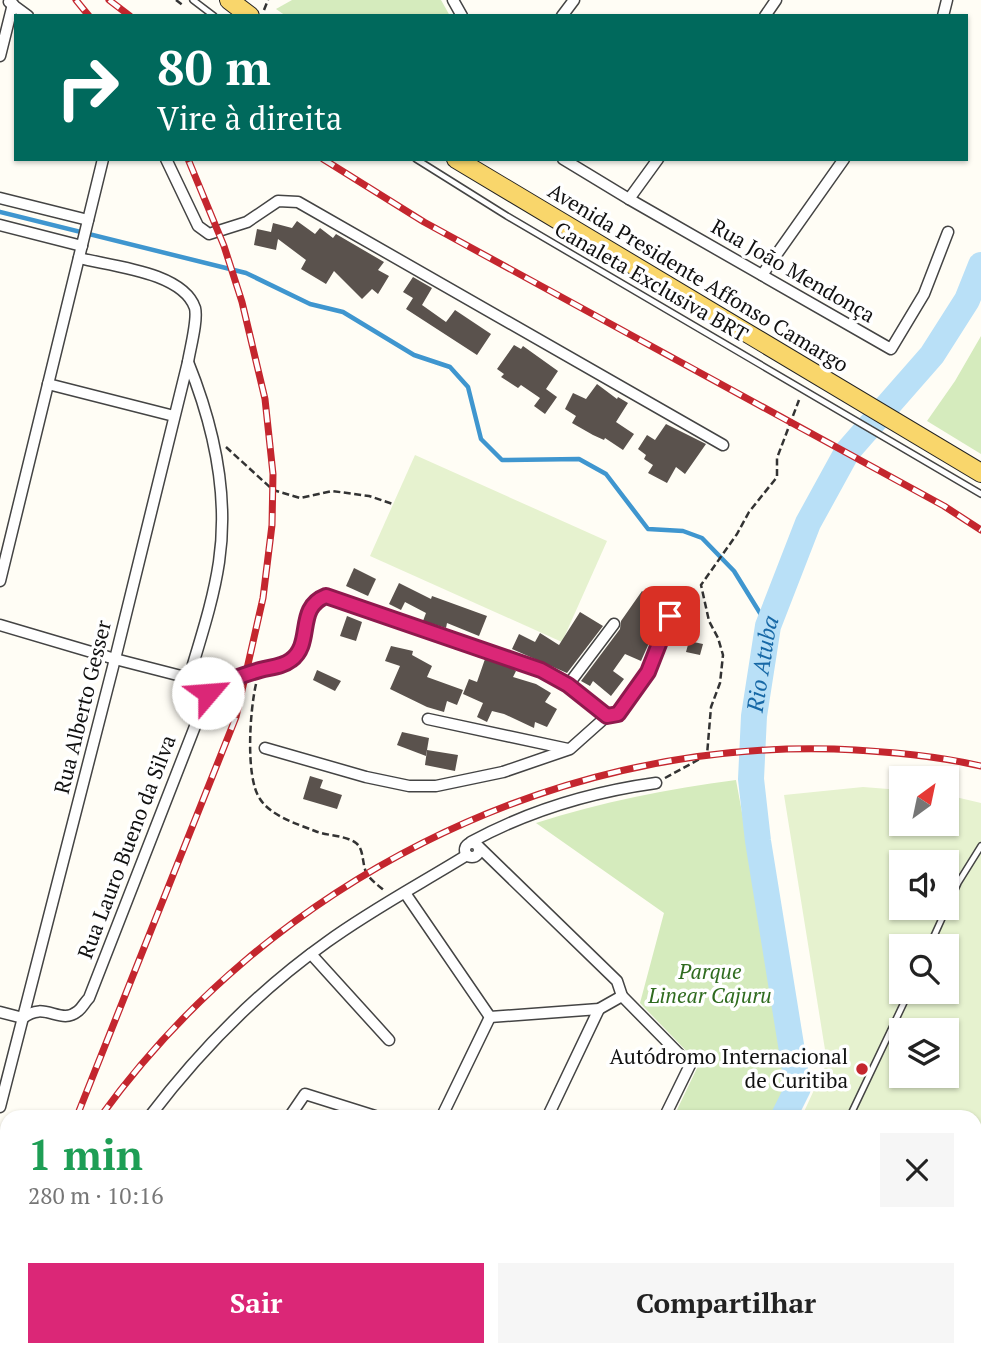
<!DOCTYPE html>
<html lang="pt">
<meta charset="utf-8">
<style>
body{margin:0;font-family:"PT Serif",serif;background:#f6f6f6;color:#222;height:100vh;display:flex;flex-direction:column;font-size:26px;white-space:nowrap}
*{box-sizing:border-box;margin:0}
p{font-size:23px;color:#767676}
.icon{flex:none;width:38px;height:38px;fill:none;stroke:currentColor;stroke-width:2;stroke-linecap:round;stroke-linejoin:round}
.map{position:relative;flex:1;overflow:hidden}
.panel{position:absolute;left:0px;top:1110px;width:982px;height:247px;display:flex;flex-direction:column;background:#fff;border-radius:21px 21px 0 0;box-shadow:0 2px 5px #0004}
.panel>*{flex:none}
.hud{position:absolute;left:14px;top:14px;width:954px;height:147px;border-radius:0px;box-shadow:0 2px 5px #0004;background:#00695c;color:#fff;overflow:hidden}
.needle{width:46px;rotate:33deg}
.buttons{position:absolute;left:889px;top:766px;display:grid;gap:14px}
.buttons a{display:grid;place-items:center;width:70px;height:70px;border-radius:0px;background:#fff;box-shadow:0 2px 5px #0004;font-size:35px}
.pin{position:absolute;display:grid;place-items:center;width:60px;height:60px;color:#fff;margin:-30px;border-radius:14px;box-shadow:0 4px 10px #0006}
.me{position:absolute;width:77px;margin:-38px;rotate:63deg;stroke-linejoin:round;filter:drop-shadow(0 0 5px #0008)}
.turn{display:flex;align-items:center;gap:24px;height:147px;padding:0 28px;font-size:32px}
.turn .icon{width:91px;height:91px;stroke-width:2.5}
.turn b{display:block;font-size:49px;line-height:60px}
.round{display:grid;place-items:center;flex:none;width:74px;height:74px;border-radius:0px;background:#f6f6f6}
.head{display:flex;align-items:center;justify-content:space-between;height:119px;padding:0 28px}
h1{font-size:42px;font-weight:600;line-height:52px;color:#1e9e55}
.cta{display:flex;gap:14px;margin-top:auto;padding:14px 28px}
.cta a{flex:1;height:80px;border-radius:0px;background:#db2777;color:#fff;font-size:28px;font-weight:600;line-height:80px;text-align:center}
.cta a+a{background:#f6f6f6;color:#222}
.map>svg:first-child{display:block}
.green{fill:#d5ebbd}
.pitch{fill:#e6f2cf;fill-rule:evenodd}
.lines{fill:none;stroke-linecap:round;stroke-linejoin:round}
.stream{stroke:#3f96cf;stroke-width:4.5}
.river{stroke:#b9e0f7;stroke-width:26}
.building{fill:#5a524d}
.lane-casing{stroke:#444;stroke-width:8}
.street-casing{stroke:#444;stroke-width:13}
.primary-casing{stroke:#222;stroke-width:20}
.path{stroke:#333;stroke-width:2.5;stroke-dasharray:7 3.5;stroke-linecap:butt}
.lane{stroke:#fff;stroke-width:5}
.street{stroke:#fff;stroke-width:10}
.primary{stroke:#f9d66b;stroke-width:18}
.rail-casing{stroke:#c4262e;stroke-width:7}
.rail{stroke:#fff;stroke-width:4.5;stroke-dasharray:13;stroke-linecap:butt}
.route-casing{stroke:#8e194d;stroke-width:18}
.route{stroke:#db2777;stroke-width:12}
.poi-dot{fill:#c4262e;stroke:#fff;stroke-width:2.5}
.labels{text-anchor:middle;stroke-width:7;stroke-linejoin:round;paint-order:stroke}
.street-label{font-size:21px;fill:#111;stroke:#fff}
.park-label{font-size:21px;font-style:italic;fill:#2f6b1f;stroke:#fff}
.poi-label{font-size:21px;fill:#111;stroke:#fff;text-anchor:end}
.water-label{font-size:23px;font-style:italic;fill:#1768a6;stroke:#fff}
</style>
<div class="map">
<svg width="981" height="1355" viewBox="0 0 981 1355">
<rect width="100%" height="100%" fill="#fffdf5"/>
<g class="green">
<polygon points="292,0 441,0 450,16 286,16 276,9"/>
<polygon points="981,336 981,454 927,421 955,381"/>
<path d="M736,780L791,1078L773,1116H674L699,1064L640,1003L664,913L536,823C601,802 668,789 736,780Z"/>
<polygon points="564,1349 662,1349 659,1355 561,1355"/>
</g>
<g class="pitch">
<polygon points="415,455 607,541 562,642 370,556"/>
<path d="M863,787L901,790V824H947V795L981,803V1355H691L694,1349H975V1116H802L827,1062L784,795ZM901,863H947V908H901ZM901,947H947V992H901ZM901,1031H947V1076H901Z"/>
</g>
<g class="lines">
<polyline class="stream" points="0,212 246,273 310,304 343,312 414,355 450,367 468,387 481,439 502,460 579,459 606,474 648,529 683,531 702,538 734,571 768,626"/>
<g class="river">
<path id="s1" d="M784,1116L798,1088L758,841L751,779L754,716L768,626L808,523L847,452L932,355L967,300L981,265"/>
<polyline points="667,1355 670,1349"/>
</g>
</g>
<g class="building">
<polygon points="297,221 315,234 320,228 333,238 336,234 384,262 378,270 389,276 378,294 372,289 362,299 334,271 326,284 301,269 306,260 278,239 276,250 254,245 257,229 271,232 273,223 292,228"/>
<polygon points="413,277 432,288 422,305 446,322 455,310 491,334 477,355 406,309 413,298 403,292"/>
<polygon points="514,345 521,349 523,346 558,371 546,389 557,397 545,414 534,406 540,398 521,385 518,388 501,377 504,374 497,369"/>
<polygon points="597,384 617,399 618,397 628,403 616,422 634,434 623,450 605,438 604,440 593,435 572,423 576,416 565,409 573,393 586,399"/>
<polygon points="666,424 706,444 685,474 676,467 667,483 648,473 653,465 644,459 646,455 638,449 647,435 655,440"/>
<polygon points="354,568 376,579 368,596 346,586"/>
<polygon points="399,583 431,599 432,596 487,616 479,636 447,623 446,628 423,621 426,613 405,602 401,610 389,604"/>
<polygon points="642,591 651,598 649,602 658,608 651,617 655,619 645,641 649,643 641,661 625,654 613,671 624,679 611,696 593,681 590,686 581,681 620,629 621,621"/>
<polygon points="580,612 603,626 567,673 512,649 519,634 535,642 540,633 559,645"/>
<polygon points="347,616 362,622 356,641 340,636"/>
<polygon points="689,641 703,644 700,655 686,652"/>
<polygon points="391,646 413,651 412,655 432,666 427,677 463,690 457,705 447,701 444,712 427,707 390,689 400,666 385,661"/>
<polygon points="485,659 511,668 516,671 513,677 536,684 551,693 545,702 557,709 547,727 535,722 534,728 504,714 492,711 487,722 477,717 483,703 463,694 469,679 477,682"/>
<polygon points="317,670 341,681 335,691 313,680"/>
<polygon points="402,732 429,738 426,756 397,745"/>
<polygon points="427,750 458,755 455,771 425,765"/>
<polygon points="310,776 323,780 320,788 342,795 337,809 303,799"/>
</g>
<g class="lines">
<defs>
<g id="lane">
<polyline points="193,0 214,16"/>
<polyline points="416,159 507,216 981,494"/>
<polyline points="929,947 958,883 981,846"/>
<polyline points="850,1116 909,992"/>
<polyline points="734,1355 737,1349"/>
</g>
<g id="street">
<polyline points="453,0 462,16"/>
<polyline points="9,2 28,16"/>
<polyline points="562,16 574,0"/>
<polyline points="765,16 776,0"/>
<polyline points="943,16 947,0"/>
<polyline points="0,56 13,4"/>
<polyline points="166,159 198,226 209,234 247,222 278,201 298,202 723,445"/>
<polyline points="563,159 629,199 891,349 924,294 948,232"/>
<polyline points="0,198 88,220"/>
<polyline points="629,199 658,159"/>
<polyline points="0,225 82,246"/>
<polyline points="762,275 844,159"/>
<polyline points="48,384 174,416"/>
<polyline points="0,581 103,159"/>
<polyline points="0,625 115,659 189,678"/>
<polyline points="568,685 614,624"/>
<path d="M208,688C225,682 242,675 260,670C271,667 282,667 291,660C314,643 295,608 325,596L541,670L568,685L607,716L618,714L647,672L669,616"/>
<polyline points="428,719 568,749"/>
<polyline points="265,748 366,777 409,786 436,786 503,772 570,749 607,716"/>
<path d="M471,842C528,811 591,792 656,783"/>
<circle cx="472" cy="850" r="7"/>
<polyline points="479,847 617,981 622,996 690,1065 665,1116"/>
<polyline points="405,893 490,1017 599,1009 622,996"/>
<polyline points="311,954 389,1040"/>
<path d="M0,1012L23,1018C45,1000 60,1026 78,1011C82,1008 85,1002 89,998L208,693L206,684L189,678C200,640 213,602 219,562C229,495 213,424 188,362"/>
<path d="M0,1107L115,659L188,362C190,349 198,320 195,308C183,272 111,266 79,258"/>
<path d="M150,1116C201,1049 258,991 327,942C371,910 420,884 467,855"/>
<polyline points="290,1116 305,1094 375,1116"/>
<polyline points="442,1116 490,1017"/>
<polyline points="548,1116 599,1009"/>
<polyline points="24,1355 26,1349"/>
<polyline points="328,1355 331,1349"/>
<polyline points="435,1355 438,1349"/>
<polyline points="551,1355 554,1349"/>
</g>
<g id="primary">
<polyline points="229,0 250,16"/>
<polyline points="456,159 981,473"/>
</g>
</defs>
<use href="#lane" class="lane-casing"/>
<use href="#street" class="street-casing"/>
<use href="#primary" class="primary-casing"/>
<g class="path">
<polyline points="176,0 184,6"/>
<polyline points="264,10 268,0"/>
<polyline points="226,447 273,490 300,498 332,491 369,496 393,504"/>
<path d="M256,684C250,710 245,777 260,799C271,816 297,824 315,831C327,836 345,835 356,843C364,849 362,863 366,872C369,879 379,886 385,891"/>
<polyline points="665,778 707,755 711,707 720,683 723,655 718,638 709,621 701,585 737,534 749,512 777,477 777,458 799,400"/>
</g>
<use href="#lane" class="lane"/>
<use href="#street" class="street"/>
<use href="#primary" class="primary"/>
<defs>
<g id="rail">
<polyline points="76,0 89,16"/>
<polyline points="109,0 130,16"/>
<polyline points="323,159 424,222 944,506 981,530"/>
<polyline points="77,1116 236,717 263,598 272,525 273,474 265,399 242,302 224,246 188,159"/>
<path d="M101,1116C268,885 548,741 834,749C883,751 933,755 981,766"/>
<polyline points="0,1310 7,1292"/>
</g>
</defs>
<use href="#rail" class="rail-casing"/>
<use href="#rail" class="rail"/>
</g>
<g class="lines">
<defs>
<path id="route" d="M208,693V688C225,682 242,675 260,670C271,667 282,667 291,660C314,643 295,608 326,596L541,670L568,685L607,716L618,714L648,672L670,616"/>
</defs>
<use href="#route" class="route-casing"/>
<use href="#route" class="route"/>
</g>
<circle class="poi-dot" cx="862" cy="1069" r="7"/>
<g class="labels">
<g class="street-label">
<text transform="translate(793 271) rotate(30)" y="7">Rua João Mendonça</text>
<text transform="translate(698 278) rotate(31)" y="7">Avenida Presidente Affonso Camargo</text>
<text transform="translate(651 282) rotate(30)" y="7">Canaleta Exclusiva BRT</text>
<text transform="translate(83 707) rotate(-76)" y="7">Rua Alberto Gesser</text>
<text transform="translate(127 847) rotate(-69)" y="7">Rua Lauro Bueno da Silva</text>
</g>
<g class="park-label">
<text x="710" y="979">Parque<tspan x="710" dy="24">Linear Cajuru</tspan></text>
</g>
<g class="poi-label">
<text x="848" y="1064">Autódromo Internacional<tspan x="848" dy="24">de Curitiba</tspan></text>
</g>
<g class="water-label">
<text dy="8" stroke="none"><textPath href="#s1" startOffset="460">Rio Atuba</textPath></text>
</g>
</g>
</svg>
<div class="buttons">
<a><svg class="needle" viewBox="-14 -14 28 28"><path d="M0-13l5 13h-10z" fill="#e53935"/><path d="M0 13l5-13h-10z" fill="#767676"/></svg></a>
<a><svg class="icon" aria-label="sound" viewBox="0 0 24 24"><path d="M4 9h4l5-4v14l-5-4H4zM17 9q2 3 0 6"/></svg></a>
<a><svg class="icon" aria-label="search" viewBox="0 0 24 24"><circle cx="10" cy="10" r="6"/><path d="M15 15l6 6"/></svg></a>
<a><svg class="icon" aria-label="layers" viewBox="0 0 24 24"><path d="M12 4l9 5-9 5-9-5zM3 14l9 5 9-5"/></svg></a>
</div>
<div class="pin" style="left:670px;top:616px;background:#d93025"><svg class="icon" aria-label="arrive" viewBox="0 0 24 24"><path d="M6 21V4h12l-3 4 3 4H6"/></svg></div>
<svg class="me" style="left:208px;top:693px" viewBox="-20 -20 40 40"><circle r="19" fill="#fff"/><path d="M0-13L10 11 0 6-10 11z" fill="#db2777"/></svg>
<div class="hud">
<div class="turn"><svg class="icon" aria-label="right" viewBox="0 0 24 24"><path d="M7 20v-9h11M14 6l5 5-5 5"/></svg><div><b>80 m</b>Vire à direita</div></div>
</div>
<section class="panel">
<div class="head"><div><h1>1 min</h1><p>280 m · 10:16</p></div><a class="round"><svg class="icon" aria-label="close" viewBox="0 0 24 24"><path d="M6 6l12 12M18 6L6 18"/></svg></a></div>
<div class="cta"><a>Sair</a><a>Compartilhar</a></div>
</section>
</div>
